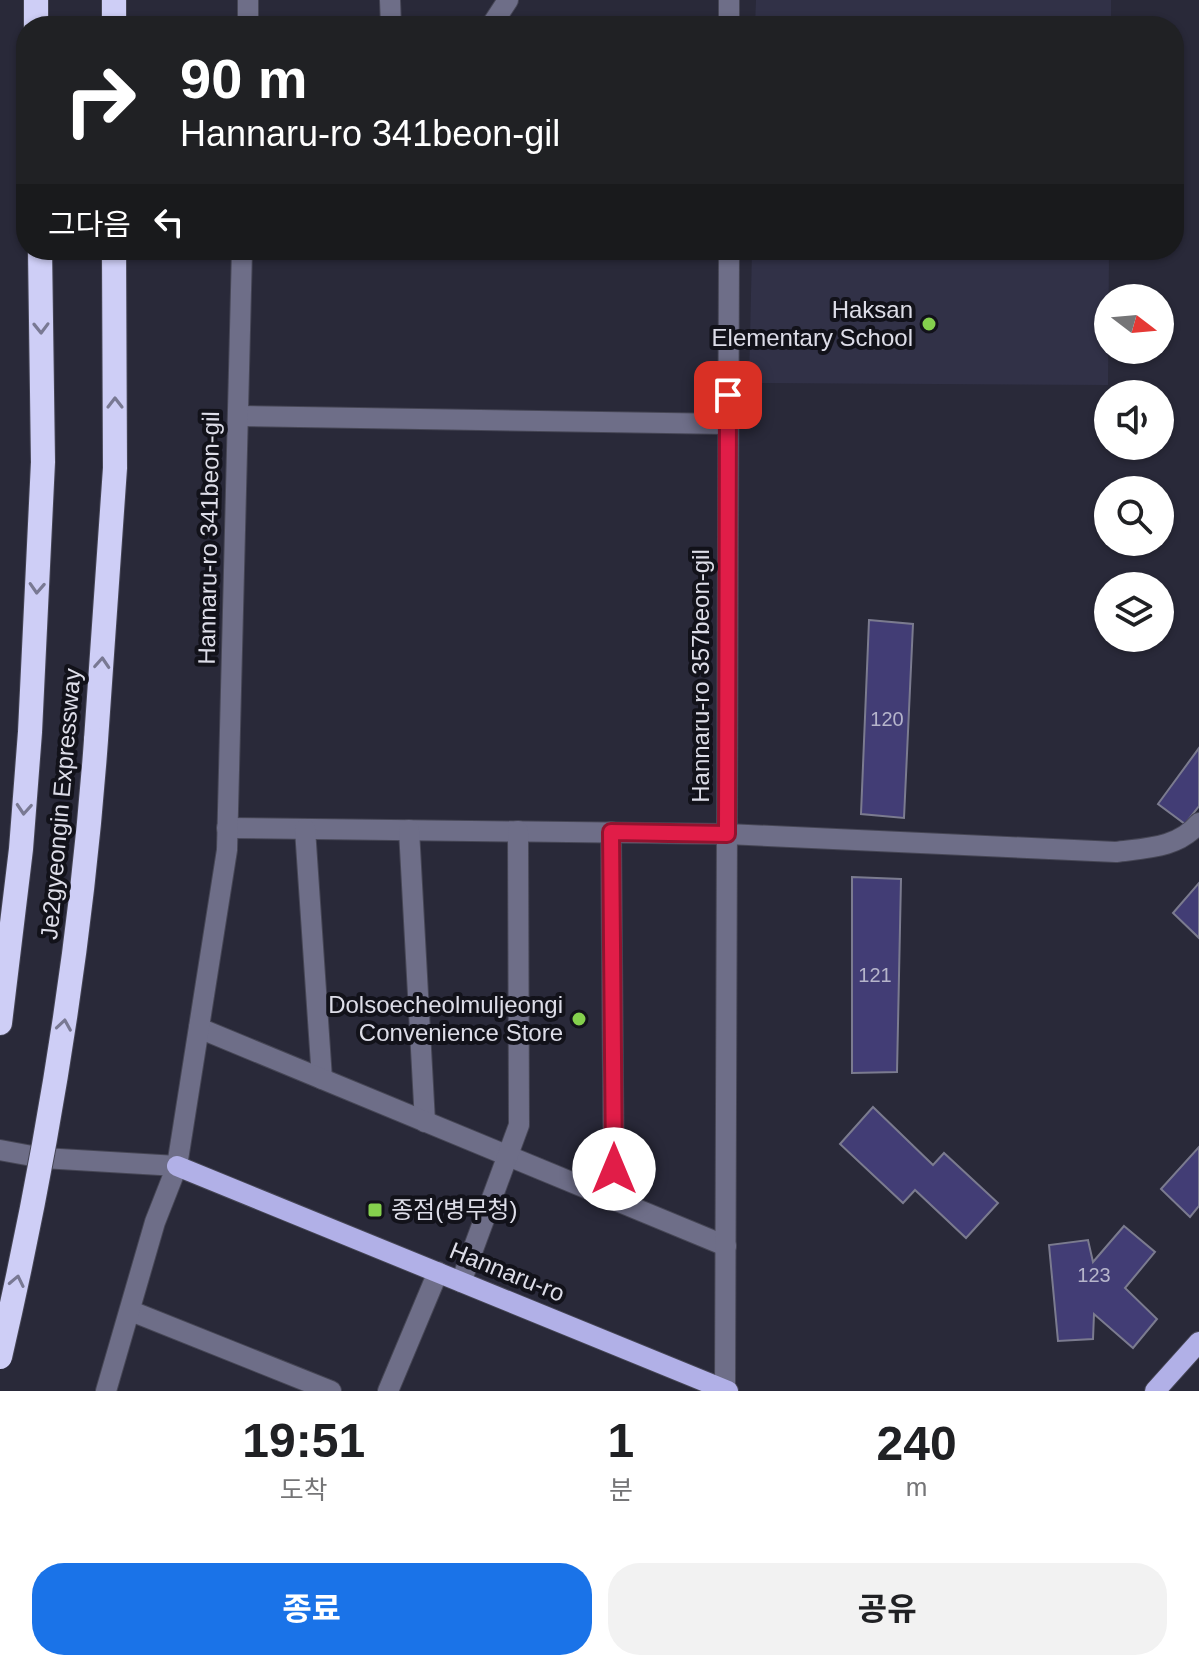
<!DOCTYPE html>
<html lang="ko">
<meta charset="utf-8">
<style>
body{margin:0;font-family:Helvetica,"Noto Sans KR",sans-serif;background:#f2f2f2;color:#202124;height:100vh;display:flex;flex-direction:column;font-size:30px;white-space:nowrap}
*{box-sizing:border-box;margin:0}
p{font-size:26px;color:#757577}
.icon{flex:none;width:44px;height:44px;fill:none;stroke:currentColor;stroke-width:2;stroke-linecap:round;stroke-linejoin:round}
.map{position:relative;height:1391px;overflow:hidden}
.sheet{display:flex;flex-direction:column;background:#fff;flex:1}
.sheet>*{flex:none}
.hud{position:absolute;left:16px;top:16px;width:1168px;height:244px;border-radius:32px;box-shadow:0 2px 6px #0004;background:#202124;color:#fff;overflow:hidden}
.needle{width:52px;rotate:106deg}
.buttons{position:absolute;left:1094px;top:284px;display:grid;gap:16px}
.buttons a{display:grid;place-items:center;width:80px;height:80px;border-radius:50%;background:#fff;box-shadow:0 2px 6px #0004;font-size:40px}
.pin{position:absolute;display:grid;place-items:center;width:68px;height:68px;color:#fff;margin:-34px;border-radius:16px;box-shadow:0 4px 12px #0006}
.me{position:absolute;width:88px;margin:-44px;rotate:0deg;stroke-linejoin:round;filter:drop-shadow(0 0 6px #0008)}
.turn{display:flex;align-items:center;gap:28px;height:168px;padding:0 32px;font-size:36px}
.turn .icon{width:104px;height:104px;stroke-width:2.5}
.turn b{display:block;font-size:56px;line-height:68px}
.then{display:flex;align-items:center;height:76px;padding:0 32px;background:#0003;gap:16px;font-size:30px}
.eta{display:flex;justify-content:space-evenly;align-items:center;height:136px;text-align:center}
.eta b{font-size:48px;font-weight:700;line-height:56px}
.action{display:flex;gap:16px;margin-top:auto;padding:16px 32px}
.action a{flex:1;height:92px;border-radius:32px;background:#1a73e8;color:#fff;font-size:32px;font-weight:700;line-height:92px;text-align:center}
.action a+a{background:#f2f2f2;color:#202124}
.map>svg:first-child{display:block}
.built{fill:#313147}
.building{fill:#423d75;stroke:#7b7b8f;stroke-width:2}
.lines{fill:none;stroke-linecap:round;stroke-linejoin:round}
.minor-casing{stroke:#464655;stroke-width:22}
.major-casing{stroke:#464655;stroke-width:22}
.highway-casing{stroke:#464655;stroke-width:26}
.minor{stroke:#6e6e88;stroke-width:20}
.major{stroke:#b1b0e7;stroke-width:20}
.highway{stroke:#cecef6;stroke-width:24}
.highway-bridge-casing{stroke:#464655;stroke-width:26;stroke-linecap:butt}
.highway-bridge{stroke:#cecef6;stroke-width:24}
.oneway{stroke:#797993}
.route-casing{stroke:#92132f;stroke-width:20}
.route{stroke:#e11d48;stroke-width:14}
.poi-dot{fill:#84d04d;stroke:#12121a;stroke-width:3}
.labels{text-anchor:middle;stroke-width:8;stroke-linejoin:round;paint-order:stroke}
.number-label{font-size:20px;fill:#b6b5cb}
.poi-label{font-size:24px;fill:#dddde8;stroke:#12121a;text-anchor:end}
.street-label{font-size:24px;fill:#dddde8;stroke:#12121a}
</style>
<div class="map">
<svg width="1199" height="1391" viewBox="0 0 1199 1391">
<rect width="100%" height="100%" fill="#292939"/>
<g class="built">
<polygon points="756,0 1111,0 1111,26 755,26"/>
<polygon points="752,250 1109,250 1108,385 749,383"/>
</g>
<g class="building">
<polygon points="869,620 913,624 904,818 861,814"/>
<polygon points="1199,748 1199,806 1185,824 1158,804"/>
<polygon points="852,877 901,879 897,1072 852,1073"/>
<polygon points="1199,883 1199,938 1173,913"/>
<polygon points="873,1107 933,1165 944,1153 998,1203 966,1238 915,1190 903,1203 840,1144"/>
<polygon points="1199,1147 1199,1206 1190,1217 1161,1189"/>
<polygon points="1124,1226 1155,1252 1125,1288 1157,1319 1133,1348 1094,1314 1093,1339 1058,1341 1049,1245 1088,1240 1093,1262"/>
</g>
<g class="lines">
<defs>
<g id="minor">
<polyline points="390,0 391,26"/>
<polyline points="248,26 248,0"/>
<polyline points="491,26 508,0"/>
<polyline points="729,26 729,0"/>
<polyline points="238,416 728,424"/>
<path d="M227,828L727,834L1116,852C1147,848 1178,848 1199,823"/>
<polyline points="305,829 322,1079"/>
<polyline points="409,830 425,1122"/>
<polyline points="611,832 614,1200"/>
<polyline points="199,1028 726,1246"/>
<polyline points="0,1150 43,1158 177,1166"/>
<polyline points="461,1282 519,1125 518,831"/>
<polyline points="131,1311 331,1391"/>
<polyline points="106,1391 155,1222 177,1166 227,850 242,250"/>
<polyline points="388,1391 438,1272"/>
<polyline points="725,1391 729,250"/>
</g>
<g id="major">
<polyline points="177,1166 728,1391"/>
<polyline points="1155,1391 1199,1342"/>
</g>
<g id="highway">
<polyline points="36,0 36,26"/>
<polyline points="114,0 114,26"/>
<polyline points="96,740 115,468 114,250"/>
<polyline points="0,1023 21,849 30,732 43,462 40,250"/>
</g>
</defs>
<use href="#minor" class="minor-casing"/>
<use href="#major" class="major-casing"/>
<use href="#highway" class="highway-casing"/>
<use href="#minor" class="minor"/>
<use href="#major" class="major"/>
<use href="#highway" class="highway"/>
<defs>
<path id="highway-bridge" d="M0,1357C47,1154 81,948 96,740"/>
</defs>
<use href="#highway-bridge" class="highway-bridge-casing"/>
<use href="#highway-bridge" class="highway-bridge"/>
</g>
<defs><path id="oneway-chevron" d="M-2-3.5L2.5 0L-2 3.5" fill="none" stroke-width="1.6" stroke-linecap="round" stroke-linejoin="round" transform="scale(2)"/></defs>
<g class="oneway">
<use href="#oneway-chevron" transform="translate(41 328) rotate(89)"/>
<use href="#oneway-chevron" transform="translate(115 403) rotate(-90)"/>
<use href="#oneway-chevron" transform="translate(37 588) rotate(93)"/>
<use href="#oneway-chevron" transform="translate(102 663) rotate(-86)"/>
<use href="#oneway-chevron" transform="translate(24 809) rotate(94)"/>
<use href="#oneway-chevron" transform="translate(64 1025) rotate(-81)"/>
<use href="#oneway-chevron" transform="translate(17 1281) rotate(-78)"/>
</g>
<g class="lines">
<defs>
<polyline id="route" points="614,1169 611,832 727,834 728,395"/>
</defs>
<use href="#route" class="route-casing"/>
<use href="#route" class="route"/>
</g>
<g class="poi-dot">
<circle cx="929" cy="324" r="8"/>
<circle cx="579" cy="1019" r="8"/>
<rect x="367" y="1202" width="16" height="16" rx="4"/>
</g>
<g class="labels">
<g class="number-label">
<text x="887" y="726">120</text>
<text x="875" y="982">121</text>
<text x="1094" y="1282">123</text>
</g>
<g class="poi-label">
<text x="913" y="318">Haksan<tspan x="913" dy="28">Elementary School</tspan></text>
<text x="563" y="1013">Dolsoecheolmuljeongi<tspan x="563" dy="28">Convenience Store</tspan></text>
<text x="391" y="1218" text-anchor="start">종점(병무청)</text>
</g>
<g class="street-label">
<text transform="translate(209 538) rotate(-89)" y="8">Hannaru-ro 341beon-gil</text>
<text transform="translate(701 676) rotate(-90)" y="8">Hannaru-ro 357beon-gil</text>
<text transform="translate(61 804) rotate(-85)" y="8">Je2gyeongin Expressway</text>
<text transform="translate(507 1272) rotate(22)" y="8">Hannaru-ro</text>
</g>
</g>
</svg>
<div class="buttons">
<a><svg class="needle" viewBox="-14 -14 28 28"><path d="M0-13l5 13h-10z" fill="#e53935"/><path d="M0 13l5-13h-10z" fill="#757577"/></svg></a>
<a><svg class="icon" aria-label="sound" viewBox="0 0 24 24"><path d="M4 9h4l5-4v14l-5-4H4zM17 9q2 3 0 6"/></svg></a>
<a><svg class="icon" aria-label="search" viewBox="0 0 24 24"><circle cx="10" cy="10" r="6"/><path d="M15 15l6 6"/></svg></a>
<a><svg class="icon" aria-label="layers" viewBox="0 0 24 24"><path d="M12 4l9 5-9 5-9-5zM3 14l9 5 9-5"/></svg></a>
</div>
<div class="pin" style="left:728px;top:395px;background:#d93025"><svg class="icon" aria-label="arrive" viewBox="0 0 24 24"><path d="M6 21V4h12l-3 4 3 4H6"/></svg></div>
<svg class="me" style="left:614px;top:1169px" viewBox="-20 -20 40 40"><circle r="19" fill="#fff"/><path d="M0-13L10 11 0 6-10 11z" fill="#e11d48"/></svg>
<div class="hud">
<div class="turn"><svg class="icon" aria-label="right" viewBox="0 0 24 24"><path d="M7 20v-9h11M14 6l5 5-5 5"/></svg><div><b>90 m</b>Hannaru-ro 341beon-gil</div></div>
<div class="then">그다음<svg class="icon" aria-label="left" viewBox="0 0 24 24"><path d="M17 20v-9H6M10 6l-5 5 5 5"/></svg></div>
</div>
</div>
<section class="sheet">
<div class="eta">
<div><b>19:51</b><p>도착</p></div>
<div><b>1</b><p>분</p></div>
<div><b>240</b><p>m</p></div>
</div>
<div class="action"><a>종료</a><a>공유</a></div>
</section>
